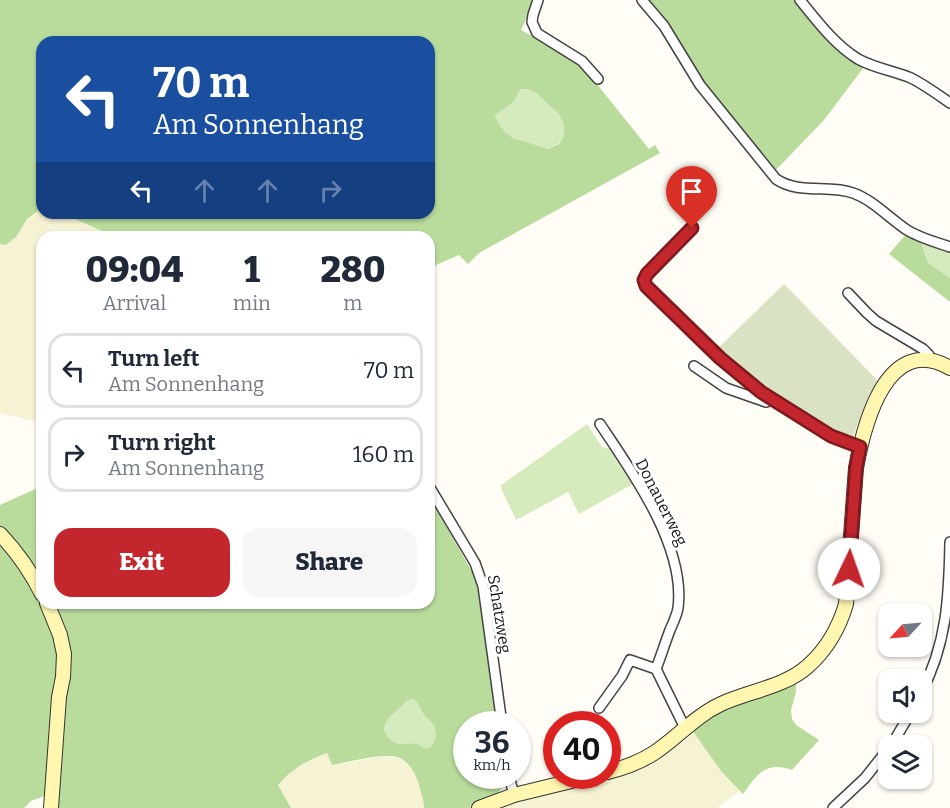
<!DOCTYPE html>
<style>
body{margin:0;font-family:Bitter,serif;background:#f6f6f7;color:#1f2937;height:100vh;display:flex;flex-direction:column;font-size:22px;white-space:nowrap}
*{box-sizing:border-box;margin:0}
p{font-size:20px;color:#747a83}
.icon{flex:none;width:33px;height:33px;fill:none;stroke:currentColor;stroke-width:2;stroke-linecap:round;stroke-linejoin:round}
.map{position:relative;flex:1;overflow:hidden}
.panel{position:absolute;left:36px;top:231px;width:399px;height:378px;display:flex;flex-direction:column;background:#fff;border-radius:18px;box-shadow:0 2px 4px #0004}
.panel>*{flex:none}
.guide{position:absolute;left:36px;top:36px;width:399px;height:183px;border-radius:18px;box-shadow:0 2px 4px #0004;background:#1a4fa0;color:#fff;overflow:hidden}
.needle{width:39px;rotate:244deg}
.tools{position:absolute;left:878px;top:603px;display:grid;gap:12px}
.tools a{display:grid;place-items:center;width:54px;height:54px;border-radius:12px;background:#fff;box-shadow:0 2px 4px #0004;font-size:30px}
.speed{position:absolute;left:453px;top:711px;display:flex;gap:12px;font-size:30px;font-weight:700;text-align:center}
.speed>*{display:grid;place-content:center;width:78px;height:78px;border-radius:50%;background:#fff;box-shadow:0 2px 4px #0004;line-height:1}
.speed small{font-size:15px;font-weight:400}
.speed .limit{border:9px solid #d22;background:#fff;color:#111}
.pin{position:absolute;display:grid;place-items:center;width:51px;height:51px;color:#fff;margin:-62px -26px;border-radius:50% 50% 50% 0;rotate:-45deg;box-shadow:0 0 6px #0007}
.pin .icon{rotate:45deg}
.me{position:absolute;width:66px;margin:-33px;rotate:3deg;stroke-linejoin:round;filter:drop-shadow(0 0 4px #0008)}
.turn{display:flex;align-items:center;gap:21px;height:126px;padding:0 18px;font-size:27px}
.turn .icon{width:78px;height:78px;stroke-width:2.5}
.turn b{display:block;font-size:42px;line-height:51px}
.lanes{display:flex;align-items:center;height:57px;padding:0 18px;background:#0003;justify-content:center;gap:30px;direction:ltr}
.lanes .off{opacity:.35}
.eta{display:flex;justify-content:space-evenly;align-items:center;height:102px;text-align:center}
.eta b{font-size:36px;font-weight:800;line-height:42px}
.action{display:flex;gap:12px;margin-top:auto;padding:12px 18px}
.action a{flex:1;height:69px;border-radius:18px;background:#c4262e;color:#fff;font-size:24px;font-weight:800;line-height:69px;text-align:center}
.action a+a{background:#f6f6f7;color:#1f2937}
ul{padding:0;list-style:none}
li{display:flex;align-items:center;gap:18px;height:75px;margin:0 12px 9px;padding:0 6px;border:3px solid #e0e1e3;border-radius:18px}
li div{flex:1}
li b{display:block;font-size:22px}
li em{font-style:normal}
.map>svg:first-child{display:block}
.farmland{fill:#f6f3d4}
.green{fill:#d5ebbd}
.forest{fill:#b9dc9c;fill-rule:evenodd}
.cemetery{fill:#d9e3c4}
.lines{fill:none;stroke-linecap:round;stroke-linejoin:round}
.street-casing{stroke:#444;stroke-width:12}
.secondary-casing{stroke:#333;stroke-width:16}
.street{stroke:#fff;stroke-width:9}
.secondary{stroke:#fff6b0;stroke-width:14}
.route-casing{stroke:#7f191e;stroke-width:15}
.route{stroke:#c4262e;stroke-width:10}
.labels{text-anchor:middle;stroke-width:6;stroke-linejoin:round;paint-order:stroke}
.street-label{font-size:16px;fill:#111;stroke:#fff}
</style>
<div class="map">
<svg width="950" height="808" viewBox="0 0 950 808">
<rect width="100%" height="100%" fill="#fffdf5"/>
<g class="farmland">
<polygon points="39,210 42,210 42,213 62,213 115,237 42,237 42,423 0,413 0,244 6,245 16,237 27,219"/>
<polygon points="692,730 721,771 740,791 717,808 492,808 568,785 606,777"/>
<polygon points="327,753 332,765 378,757 397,757 408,764 416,776 424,801 424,808 291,808 278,785 295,769 311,759"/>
</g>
<g class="green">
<path d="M528,88L536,93L559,114L564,124V135L558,144L548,149L527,142L514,139L504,131L495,117L503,107L515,99C517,91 520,89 528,88Z"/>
<polygon points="921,242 950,250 950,278 928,263"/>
<polygon points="587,424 602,447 611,449 633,484 579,514 568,492 516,520 500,486"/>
<path d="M413,699C418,704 420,709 424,715C427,719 432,722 434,726C437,734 436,743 430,749C423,749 423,747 417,745C414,743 411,744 407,744C396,745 389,741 384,730C387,714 398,713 406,701Z"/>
</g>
<g class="forest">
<path d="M0,0H535L521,30L580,63L649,149L655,145L660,153L479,253L468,264L459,255L438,264L429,270V237H115L62,213H429V42H42V210H39L27,219L16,237L6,245L0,244ZM521,89H528L536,93L559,114L564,124V135L559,144L548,149L527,142L514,139L504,131L495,117C500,108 511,106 515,99C517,95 518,92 521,89Z"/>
<path d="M645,0H796C815,22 838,55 864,67L824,120L774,172L710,92Z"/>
<polygon points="907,233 921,242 928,263 950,278 950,302 889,254"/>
<path d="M42,486V603H429V496L475,577L478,590L497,724H466V776H503L502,788L497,794L487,801L469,808H424C424,800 421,793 419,785C416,774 409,761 397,757C382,753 348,762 332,765L327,753C307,760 292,769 278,785L291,808H54L47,795L31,801L24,808H0V505ZM413,699C419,704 420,709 424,715C427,719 432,722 434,726C437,734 436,743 430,748C423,749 423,747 417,744C414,743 411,744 407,744C396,745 389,741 384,730C387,714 398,713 406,701Z"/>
<path d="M796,682V692L791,710L792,719L796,725L819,740L792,770C766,761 757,774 743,794L721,771L692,730L718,711Z"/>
</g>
<polygon class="cemetery" points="784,284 878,381 868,397 854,434 851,438 846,437 832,431 782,401 756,383 717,349"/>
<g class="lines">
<defs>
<g id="street">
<polyline points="538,0 533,15 532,22 537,33 582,61 598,79"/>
<path d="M642,0L664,26L700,85L776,179C799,195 829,184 853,193C873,200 889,218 907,230C920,238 935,242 950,247"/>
<path d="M800,0C817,21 835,45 858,59C874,68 894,71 911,78C925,85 937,94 950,103"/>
<polyline points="692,228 647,274 644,280 646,286 720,358 772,400 831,436 860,447"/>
<polyline points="848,293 867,313 876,321 923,349 929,355 929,360"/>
<polyline points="694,366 726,388 766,402 772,400"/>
<path d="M600,424C633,473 686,547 678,608C677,615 673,623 670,630C665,643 661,656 656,669"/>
<polyline points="429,486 475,563 483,586 502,724"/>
<path d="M921,693C947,644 949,596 950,542"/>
<polyline points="599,708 622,676 630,660 656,669 685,728"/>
<polyline points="891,746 911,712"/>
<polyline points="509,776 514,795"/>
<polyline points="833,808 865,778 888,749"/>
</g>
<g id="secondary">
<path d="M0,534C17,552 31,572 42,594"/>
<polyline points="47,603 60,635 64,654 63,677 59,697 51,808"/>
<path d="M608,772C624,768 640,762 654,753C677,738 695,716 721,704C749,691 785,687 808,666C827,649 839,628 846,604L856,468C864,424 887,332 950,368"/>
<polyline points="479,808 514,795 592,776"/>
</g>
</defs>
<use href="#street" class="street-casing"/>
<use href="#secondary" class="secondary-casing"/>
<use href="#street" class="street"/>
<use href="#secondary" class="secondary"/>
</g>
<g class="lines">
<defs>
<polyline id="route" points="692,228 647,274 644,280 646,286 720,358 761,392 831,436 860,447 856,468 849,569"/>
</defs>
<use href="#route" class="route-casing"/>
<use href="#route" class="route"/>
</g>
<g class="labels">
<g class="street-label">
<text transform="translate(662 502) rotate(63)" y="6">Donauerweg</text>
<text transform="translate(500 614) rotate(81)" y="6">Schatzweg</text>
</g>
</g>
</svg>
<div class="tools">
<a><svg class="needle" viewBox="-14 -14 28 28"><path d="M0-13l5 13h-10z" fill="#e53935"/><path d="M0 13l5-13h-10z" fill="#747a83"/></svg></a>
<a><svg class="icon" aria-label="sound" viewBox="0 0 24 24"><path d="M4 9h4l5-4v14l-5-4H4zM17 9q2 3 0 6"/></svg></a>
<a><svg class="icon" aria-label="layers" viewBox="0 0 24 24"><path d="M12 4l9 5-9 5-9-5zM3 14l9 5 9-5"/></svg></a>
</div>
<div class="speed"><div>36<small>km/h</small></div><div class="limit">40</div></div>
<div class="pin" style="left:692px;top:228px;background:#d93025"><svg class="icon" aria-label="arrive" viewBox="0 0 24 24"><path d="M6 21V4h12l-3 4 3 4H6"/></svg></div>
<svg class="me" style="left:849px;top:569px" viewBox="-20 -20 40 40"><circle r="19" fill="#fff"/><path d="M0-13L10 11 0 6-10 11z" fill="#c4262e"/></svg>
<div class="guide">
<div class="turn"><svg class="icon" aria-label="left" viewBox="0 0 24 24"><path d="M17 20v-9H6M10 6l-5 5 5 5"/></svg><div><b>70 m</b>Am Sonnenhang</div></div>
<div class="lanes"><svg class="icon" aria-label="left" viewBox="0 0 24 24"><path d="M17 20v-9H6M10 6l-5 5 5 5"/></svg><svg class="icon off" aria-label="ahead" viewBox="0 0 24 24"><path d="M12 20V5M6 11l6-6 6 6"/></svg><svg class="icon off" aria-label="ahead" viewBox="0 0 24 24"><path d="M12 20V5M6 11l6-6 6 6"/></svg><svg class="icon off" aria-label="right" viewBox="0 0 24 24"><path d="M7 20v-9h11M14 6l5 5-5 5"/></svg></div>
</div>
<section class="panel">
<div class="eta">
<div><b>09:04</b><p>Arrival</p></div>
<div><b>1</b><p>min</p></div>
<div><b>280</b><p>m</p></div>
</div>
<ul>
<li><svg class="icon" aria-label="left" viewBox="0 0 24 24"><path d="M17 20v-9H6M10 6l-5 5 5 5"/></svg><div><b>Turn left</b><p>Am Sonnenhang</p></div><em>70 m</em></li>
<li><svg class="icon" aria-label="right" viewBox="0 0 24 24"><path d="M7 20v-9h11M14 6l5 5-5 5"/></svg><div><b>Turn right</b><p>Am Sonnenhang</p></div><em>160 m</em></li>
</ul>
<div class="action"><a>Exit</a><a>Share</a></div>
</section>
</div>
